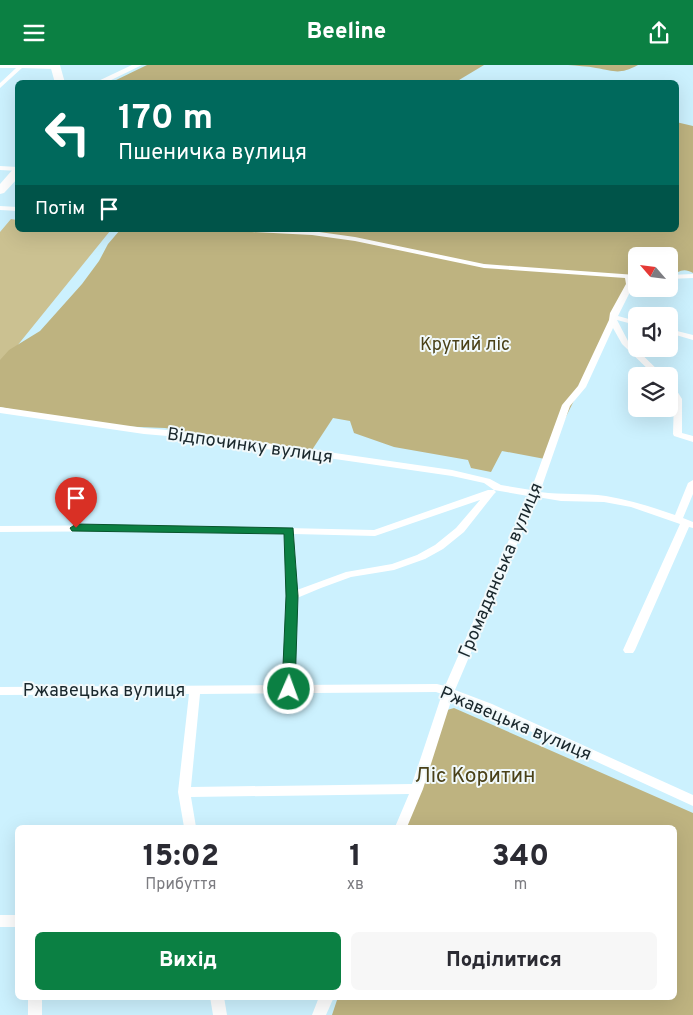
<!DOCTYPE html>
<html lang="uk">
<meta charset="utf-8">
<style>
body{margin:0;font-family:Overpass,sans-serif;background:#f7f7f7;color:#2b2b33;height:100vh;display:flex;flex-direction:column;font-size:19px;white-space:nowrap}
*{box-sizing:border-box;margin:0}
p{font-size:16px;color:#7c7c81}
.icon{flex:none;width:28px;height:28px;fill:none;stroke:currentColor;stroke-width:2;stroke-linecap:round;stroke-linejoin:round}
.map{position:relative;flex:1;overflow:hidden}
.sheet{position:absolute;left:15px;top:760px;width:662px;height:175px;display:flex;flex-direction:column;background:#fff;border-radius:8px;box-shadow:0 5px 20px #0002}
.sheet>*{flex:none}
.guide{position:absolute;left:15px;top:15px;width:664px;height:152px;border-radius:8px;box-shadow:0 5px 20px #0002;background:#00695c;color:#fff;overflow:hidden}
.needle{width:32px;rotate:298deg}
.fabs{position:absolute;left:628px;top:182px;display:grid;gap:10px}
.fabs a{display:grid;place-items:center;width:50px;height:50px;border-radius:8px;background:#fff;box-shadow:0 5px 20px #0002;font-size:25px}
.pin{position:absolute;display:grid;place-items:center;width:42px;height:42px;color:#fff;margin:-51px -21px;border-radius:50% 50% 50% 0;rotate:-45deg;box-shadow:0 0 5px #0007}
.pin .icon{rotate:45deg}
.me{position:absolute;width:55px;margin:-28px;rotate:2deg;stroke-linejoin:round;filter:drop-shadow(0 0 4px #0008)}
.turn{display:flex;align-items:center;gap:18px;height:105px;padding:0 20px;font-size:22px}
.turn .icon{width:65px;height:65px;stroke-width:2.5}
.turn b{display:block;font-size:35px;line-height:42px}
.then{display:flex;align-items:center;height:48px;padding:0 20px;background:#0003;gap:10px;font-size:19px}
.eta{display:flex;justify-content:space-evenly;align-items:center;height:85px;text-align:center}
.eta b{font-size:30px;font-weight:800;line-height:35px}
.cta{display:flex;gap:10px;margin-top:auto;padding:10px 20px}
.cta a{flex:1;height:58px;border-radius:8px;background:#0b8043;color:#fff;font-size:20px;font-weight:800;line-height:58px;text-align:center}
.cta a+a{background:#f7f7f7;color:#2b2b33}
header{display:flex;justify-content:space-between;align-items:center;height:65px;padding:0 20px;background:#0b8043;color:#fff;font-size:22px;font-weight:800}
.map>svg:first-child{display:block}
.green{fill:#cbc191}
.forest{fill:#beb380}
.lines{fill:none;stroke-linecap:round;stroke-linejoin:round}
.street{fill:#fff;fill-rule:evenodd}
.secondary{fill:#fff;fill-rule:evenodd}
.highway{fill:#fff;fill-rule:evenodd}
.route{fill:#0b8043;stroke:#07532c}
.labels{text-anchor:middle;stroke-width:4;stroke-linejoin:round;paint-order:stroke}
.park-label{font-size:18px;fill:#4a4118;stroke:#f1f9fb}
.street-label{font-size:18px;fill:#19272c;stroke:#f1f9fb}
.near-park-label{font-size:21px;fill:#4a4118;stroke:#f1f9fb}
</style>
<header><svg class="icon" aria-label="menu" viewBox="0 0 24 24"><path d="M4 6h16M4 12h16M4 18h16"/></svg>Beeline<svg class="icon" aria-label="share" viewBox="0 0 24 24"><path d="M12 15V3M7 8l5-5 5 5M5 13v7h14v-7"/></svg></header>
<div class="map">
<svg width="693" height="950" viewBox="0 0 693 950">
<rect width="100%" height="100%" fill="#ccf1fe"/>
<polygon class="green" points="11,154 17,155 18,165 110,166 0,302 0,167"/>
<g class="forest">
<polygon points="147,0 484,0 454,18 112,17"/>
<path d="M568,0H638C619,10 615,6 596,3C587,1 577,1 568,0Z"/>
<path d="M676,57L693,61V208C683,202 679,207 669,211V191H636V211H630L612,259L545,394L502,386L491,407L471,403L468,395L394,382L354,368L350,356L333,353L312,385L251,378L165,363L114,361L39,350L0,342V295L9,285L40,266L82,219L99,196L108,179L120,165H676Z"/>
<polygon points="454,643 693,748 693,950 332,950 338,932 675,932 675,762 399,762 440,647"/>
</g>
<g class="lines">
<g class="street">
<polygon points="0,0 55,0 58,2 55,4 22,3 0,23 0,18 16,3 0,3"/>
<polygon points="0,101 18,102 18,106 0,105"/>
<polygon points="0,141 18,142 18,146 0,145"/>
<path d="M249,165L312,166L355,172L484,199L636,210V214H632L634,219L618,251L636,256V260L617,255L628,276L664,311H655L622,279L613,263L586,322L570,341L540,427C562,430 584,428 606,431C630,435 652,442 675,450L688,418L693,415V429L683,453L693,457V463L689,462L635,585L633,588H625L623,585L680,459L631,442L604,437L561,436L537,432L455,625L492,639L693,730V741L484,645L452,633L423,724L407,762H395L409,729L191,732L196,762H184L178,727L189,629L0,630V622L283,620L287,531L284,469L152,466L0,467V461L152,460L374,465L488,425H494L484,418L452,411L191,373L144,369L0,348V342L144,363L191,367L452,405L490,414L501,420L531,425L562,340L578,321L609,255L610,248L626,219L625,213L484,203L355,176L312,170L252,167ZM494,425L528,431L445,621L437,619L295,620L297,533L321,523L351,512L394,505L425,494L443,484L464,467L494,429L496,427ZM480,435L456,463L435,480L417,490L392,499L346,507L297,525L294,469L375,471ZM436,627L442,629L412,719L191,722L200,629Z"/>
<polygon points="693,209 693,213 669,214 669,210"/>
<polygon points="669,264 693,270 693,275 669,268"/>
<polygon points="669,318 672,318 682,334 682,368 693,371 693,377 674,371 673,369 674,334 669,326"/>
<rect x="0" y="850" width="18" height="12"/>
<rect x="28" y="932" width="14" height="18"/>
<polygon points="210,932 224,932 227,950 213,950"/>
<polygon points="319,932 334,932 326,950 312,950"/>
</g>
<polygon class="secondary" points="132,0 142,0 105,18 94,18"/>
<g class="highway">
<polygon points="50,0 60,0 65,18 55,18"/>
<polygon points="18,102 18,113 4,128 0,129 0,119 14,103"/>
</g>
</g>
<polygon class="route" points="76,459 293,463 298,531 295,624 293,628 284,628 282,624 286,531 284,469 72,466 70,463"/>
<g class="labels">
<g class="park-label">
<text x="465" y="285">Крутий ліс</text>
</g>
<g class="street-label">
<text transform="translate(250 380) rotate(8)" y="6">Відпочинку вулиця</text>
<text transform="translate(500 505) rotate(-67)" y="6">Громадянська вулиця</text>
<text x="104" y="631">Ржавецька вулиця</text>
<text transform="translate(516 658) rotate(23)" y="6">Ржавецька вулиця</text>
</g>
<g class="near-park-label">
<text x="475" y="717">Ліс Коритин</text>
</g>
</g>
</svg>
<div class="fabs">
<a><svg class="needle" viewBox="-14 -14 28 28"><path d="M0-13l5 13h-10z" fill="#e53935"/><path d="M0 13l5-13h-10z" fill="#7c7c81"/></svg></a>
<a><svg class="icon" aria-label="sound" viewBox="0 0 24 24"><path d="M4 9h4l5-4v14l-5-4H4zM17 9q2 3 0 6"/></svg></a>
<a><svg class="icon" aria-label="layers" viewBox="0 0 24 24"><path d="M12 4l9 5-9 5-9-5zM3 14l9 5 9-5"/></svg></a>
</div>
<div class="pin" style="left:76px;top:463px;background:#d93025"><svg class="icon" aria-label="arrive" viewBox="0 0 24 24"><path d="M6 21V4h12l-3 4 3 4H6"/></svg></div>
<svg class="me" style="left:289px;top:624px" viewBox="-20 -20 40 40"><circle r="17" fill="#0b8043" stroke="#fff" stroke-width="3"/><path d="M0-11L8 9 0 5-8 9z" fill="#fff"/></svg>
<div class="guide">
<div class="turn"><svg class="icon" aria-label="left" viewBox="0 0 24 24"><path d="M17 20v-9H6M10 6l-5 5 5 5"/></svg><div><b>170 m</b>Пшеничка вулиця</div></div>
<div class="then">Потім<svg class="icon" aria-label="arrive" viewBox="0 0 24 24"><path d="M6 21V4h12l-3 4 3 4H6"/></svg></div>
</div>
<section class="sheet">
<div class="eta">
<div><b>15:02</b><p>Прибуття</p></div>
<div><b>1</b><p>хв</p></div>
<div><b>340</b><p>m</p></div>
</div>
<div class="cta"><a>Вихід</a><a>Поділитися</a></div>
</section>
</div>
